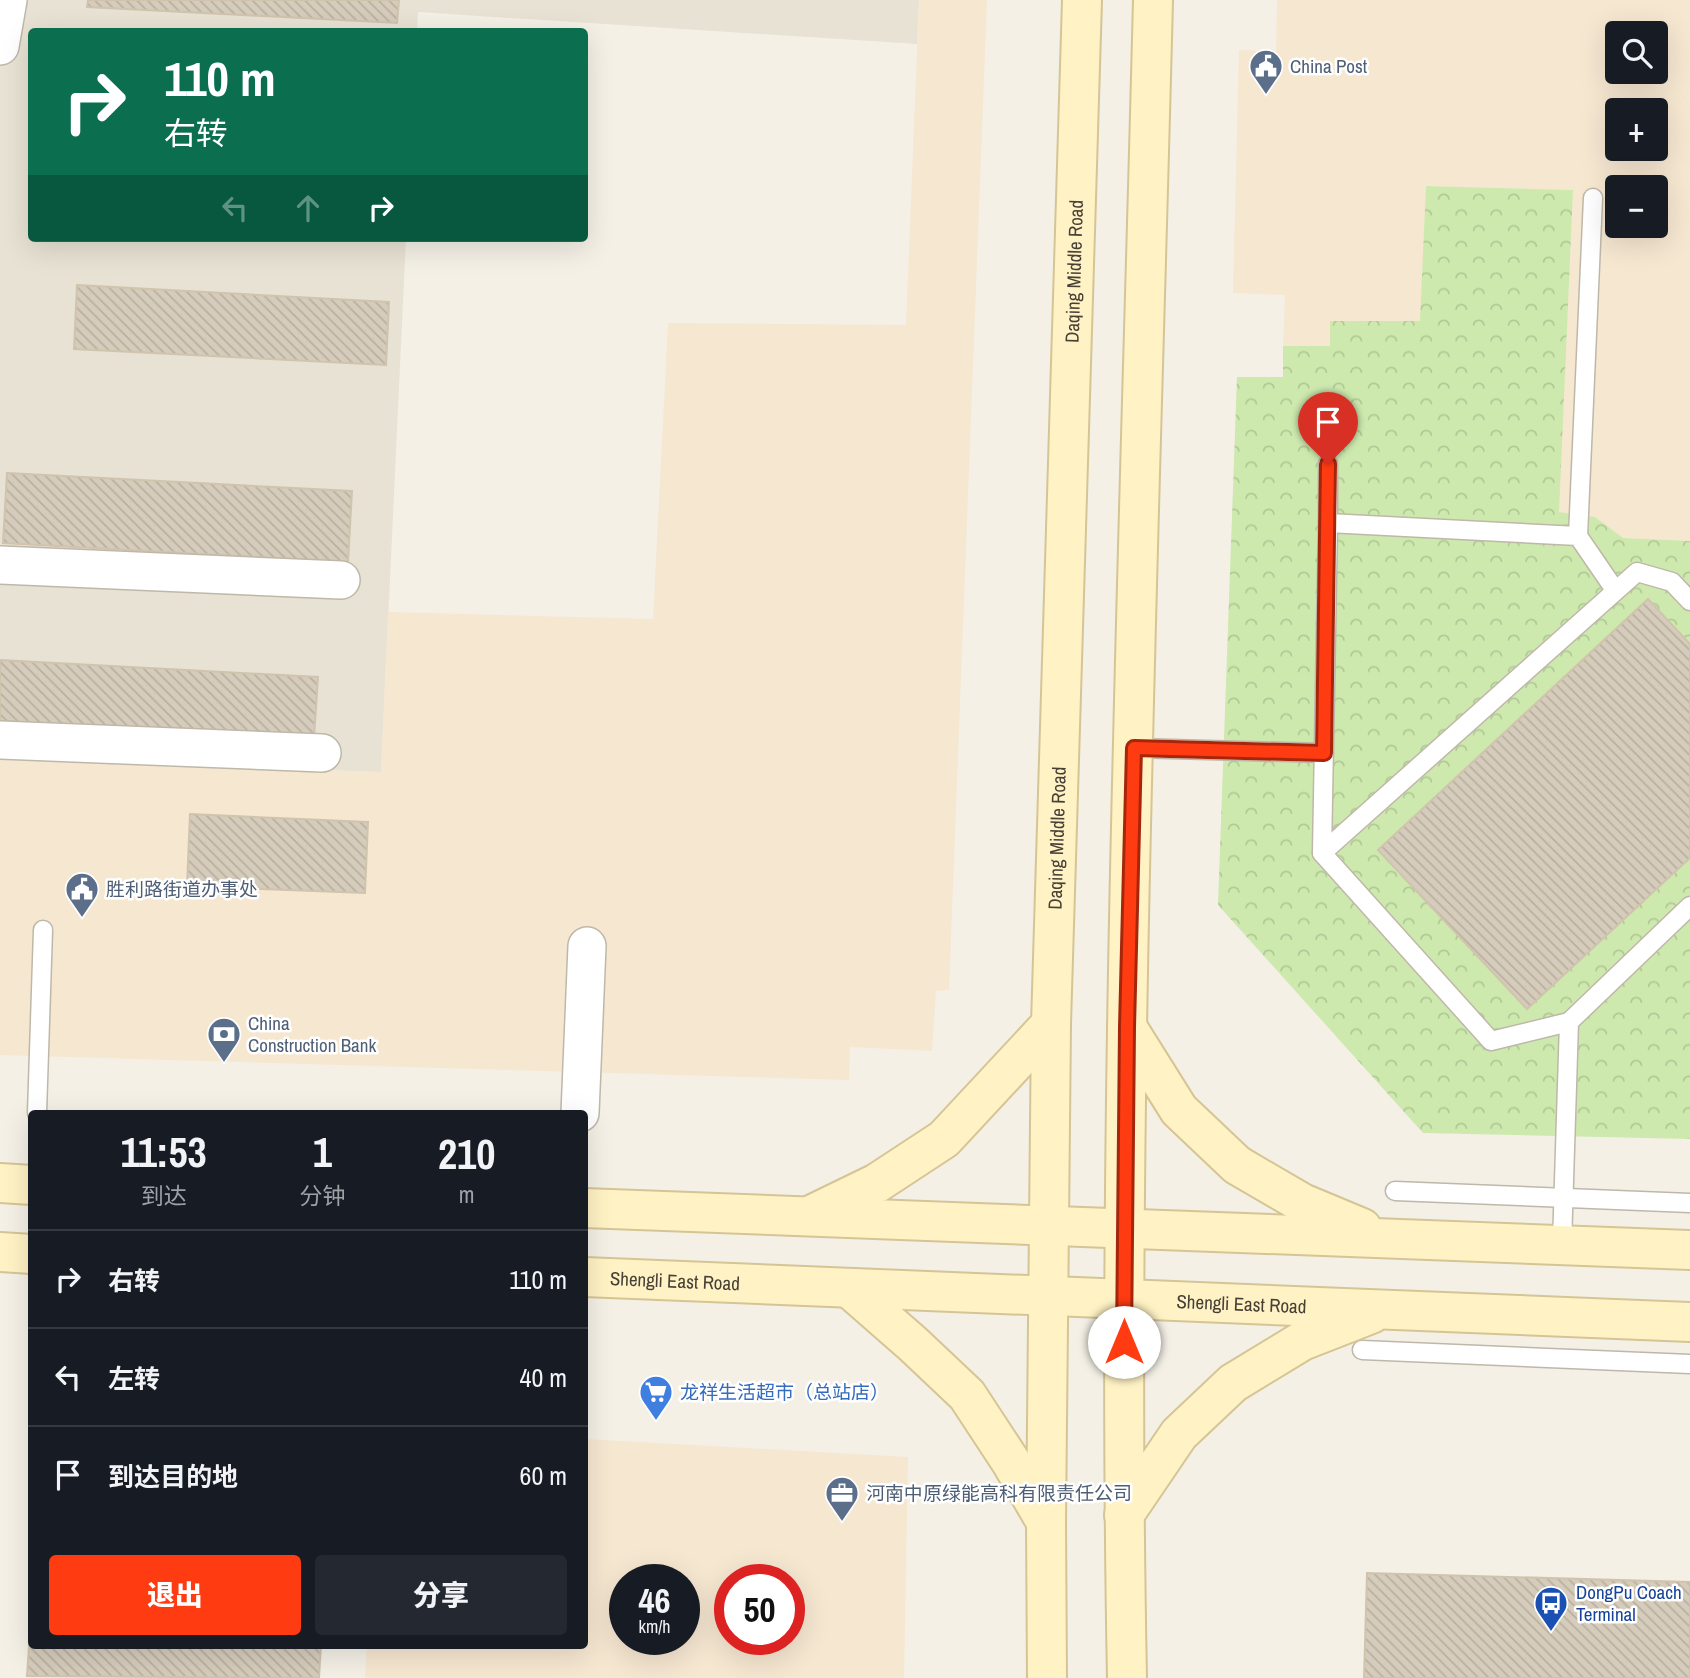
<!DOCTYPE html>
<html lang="zh">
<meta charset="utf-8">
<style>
body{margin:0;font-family:"Archivo Narrow","Noto Sans SC",sans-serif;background:#242831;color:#f1f3f6;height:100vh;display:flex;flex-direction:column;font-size:26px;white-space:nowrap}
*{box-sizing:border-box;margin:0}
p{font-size:23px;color:#9ea1a6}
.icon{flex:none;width:38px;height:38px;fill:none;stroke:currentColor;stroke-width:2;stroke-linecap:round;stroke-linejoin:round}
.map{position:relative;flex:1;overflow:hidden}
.sheet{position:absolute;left:28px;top:1110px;width:560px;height:539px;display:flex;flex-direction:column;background:#171b24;border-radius:7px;box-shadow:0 7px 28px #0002}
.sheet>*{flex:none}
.top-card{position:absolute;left:28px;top:28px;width:560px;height:214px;border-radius:7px;box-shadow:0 7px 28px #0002;background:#0b6e4f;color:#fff;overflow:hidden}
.buttons{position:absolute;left:1605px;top:21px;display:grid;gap:14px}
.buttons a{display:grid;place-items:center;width:63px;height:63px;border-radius:7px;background:#171b24;box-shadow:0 7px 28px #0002;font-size:35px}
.speed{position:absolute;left:609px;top:1564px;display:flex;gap:14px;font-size:35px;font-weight:700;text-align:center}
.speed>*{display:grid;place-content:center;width:91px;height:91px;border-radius:50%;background:#171b24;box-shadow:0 7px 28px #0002;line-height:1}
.speed small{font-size:18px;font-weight:400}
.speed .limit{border:10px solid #d22;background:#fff;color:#111}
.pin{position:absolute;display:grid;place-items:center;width:60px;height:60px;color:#fff;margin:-72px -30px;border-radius:50% 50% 50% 0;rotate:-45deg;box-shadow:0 0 7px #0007}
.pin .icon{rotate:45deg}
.me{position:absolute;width:77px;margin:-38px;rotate:0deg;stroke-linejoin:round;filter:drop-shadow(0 0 5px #0008)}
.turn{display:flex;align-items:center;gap:24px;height:147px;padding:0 21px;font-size:32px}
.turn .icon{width:91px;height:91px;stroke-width:2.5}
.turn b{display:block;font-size:49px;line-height:60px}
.lanes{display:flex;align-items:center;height:66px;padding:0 21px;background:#0003;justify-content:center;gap:35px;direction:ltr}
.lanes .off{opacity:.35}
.eta{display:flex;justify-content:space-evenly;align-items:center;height:119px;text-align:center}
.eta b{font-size:42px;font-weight:800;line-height:49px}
.primary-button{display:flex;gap:14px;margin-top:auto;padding:14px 21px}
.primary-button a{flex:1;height:80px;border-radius:7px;background:#ff3b12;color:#fff;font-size:28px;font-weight:800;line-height:80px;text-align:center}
.primary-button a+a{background:#242831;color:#f1f3f6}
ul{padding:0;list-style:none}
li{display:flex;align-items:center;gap:21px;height:98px;padding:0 21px;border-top:2px solid #363941}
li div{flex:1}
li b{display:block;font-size:26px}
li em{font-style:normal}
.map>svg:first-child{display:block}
.residential{fill:#e8e2d4}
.commercial{fill:#f6e7d1;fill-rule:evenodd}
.park{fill:url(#park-crowns)}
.building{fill:url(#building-back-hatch);stroke:#d1c4ae;stroke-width:2}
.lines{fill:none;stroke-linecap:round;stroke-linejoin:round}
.service-casing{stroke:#bfb8a9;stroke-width:21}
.minor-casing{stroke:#bfb8a9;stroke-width:40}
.secondary-casing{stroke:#d5c595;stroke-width:42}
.service{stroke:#fff;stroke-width:18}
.minor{stroke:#fff;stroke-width:37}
.secondary{stroke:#fff2c5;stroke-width:38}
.route-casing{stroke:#a6260c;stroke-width:18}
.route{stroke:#ff3b12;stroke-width:12}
.labels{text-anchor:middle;stroke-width:5;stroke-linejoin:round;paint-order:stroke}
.service-label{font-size:19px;fill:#4e5e75;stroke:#fff;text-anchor:start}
.street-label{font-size:19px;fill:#474035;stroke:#fff}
.shop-label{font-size:19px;fill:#366cbe;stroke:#fff;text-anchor:start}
.transit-label{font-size:19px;fill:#164399;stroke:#fff;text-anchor:start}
</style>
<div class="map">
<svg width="1690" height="1678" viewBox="0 0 1690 1678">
<defs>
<pattern id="park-crowns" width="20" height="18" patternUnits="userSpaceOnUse" patternTransform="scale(1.75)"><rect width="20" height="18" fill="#cde9ae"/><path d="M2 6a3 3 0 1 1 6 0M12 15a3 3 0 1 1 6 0" fill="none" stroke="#b1c996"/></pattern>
<pattern id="building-back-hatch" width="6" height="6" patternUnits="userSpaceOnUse" patternTransform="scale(1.75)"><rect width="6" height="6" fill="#d6ccbb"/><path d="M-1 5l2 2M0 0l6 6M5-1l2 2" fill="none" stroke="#b9b0a1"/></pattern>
</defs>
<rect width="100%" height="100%" fill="#f4f0e6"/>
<polygon class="residential" points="0,0 919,0 917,44 418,12 417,32 32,32 32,238 406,238 381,772 0,760"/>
<g class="commercial">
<polygon points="919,0 987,0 949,990 936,991 932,1051 850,1047 849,1080 0,1055 0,760 381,772 388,612 653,619 668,323 906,325"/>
<path d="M1277,0H1690V541L1622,538L1595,517L1558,512L1573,190L1426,186L1421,321H1331L1330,346H1283L1285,295L1233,293L1239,50L1276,51ZM1617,33H1656V72H1617ZM1617,110H1656V149H1617ZM1617,187H1656V226H1617Z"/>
<path d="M585,1439L908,1457L904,1678H365L367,1645H584ZM625,1580H684V1640H625ZM730,1580H789V1640H730Z"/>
</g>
<polygon class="park" points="1426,186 1573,190 1559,512 1595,517 1623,538 1690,541 1690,1139 1423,1133 1218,905 1237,377 1283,377 1283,346 1330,346 1330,321 1420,321"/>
<g class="building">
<polygon points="88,0 399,0 397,23 87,7"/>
<polygon points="77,285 389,302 386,365 74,349"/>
<polygon points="7,473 352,491 348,562 3,543"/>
<polygon points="1648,599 1690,644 1690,858 1527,1009 1378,850"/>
<polygon points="0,660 318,677 314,738 0,721"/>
<polygon points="190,814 368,822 365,893 187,886"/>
<polygon points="1367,1573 1690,1582 1690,1678 1364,1678"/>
<polygon points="32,1601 32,1645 321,1645 319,1678 27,1676"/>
</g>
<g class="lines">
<defs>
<g id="service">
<polyline points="1328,523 1328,464"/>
<polyline points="1578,536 1593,198"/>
<polyline points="1615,590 1578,536 1328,523 1322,853 1491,1041 1569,1022 1690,906"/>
<polyline points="1134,748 1324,753"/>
<polyline points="1322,853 1637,572 1672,582 1690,601"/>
<polyline points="37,1113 43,930"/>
<polyline points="1395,1191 1690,1203"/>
<polyline points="1562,1244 1569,1022"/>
<polyline points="1362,1350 1690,1364"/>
</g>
<g id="minor">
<polyline points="0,46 8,0"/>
<polyline points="0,565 341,580"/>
<polyline points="0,740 322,753"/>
<polyline points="580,1113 587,946"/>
</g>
<g id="secondary">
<polyline points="1127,1027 1179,1110 1237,1165 1302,1203 1362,1228"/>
<polyline points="0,1183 32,1185"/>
<path d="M584,1208C953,1224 1322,1234 1690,1250"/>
<polyline points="809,1216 877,1183 944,1139 1051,1024"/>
<polyline points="0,1252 32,1254"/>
<path id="s1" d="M584,1277L1690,1322"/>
<polyline points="849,1288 913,1344 967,1395 1011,1462 1046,1522"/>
<polyline points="1124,1515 1179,1434 1233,1383 1302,1341 1371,1314"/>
<path id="s2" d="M1047,1678L1046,1522L1051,1024L1082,0"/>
<path d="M1127,1678C1116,1119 1139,559 1153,0"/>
</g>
</defs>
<use href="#service" class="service-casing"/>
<use href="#minor" class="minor-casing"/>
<use href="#secondary" class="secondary-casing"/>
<use href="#service" class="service"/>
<use href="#minor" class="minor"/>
<use href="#secondary" class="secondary"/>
</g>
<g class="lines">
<defs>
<polyline id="route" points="1124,1342 1127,1027 1134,748 1324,753 1328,464"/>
</defs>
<use href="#route" class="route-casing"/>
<use href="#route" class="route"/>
</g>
<defs>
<symbol id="civic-pin" viewBox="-11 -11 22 30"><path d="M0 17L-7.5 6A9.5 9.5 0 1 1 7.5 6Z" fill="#5c6f8a" stroke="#fff"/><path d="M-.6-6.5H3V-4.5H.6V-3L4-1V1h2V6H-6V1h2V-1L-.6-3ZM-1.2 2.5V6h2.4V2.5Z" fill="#fff"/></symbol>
<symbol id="bank-pin" viewBox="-11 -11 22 30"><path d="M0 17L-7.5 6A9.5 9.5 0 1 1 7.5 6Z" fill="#5c6f8a" stroke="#fff"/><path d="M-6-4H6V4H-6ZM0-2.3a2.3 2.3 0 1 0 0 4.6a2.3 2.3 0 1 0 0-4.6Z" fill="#fff"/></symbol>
<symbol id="supermarket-pin" viewBox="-11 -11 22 30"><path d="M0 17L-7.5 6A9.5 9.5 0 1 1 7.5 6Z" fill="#3f7fe0" stroke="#fff"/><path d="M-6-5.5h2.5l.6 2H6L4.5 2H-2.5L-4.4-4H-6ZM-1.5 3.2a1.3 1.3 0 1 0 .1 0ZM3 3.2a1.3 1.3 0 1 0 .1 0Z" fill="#fff"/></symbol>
<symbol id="office-pin" viewBox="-11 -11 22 30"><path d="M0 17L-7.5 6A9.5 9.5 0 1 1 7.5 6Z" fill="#5c6f8a" stroke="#fff"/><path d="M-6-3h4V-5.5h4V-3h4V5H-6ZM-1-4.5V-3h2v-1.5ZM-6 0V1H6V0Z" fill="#fff"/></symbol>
<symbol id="bus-pin" viewBox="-11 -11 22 30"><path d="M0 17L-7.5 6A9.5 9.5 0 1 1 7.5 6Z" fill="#1a4fb4" stroke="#fff"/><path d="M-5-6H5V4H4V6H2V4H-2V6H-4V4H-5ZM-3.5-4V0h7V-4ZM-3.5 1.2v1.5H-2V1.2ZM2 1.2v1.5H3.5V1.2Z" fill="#fff"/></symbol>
</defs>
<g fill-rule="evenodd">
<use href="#civic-pin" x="1247" y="47" width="38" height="52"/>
<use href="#civic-pin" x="63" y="870" width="38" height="52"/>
<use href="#bank-pin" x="205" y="1015" width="38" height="52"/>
<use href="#supermarket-pin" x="637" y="1373" width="38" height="52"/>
<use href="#office-pin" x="823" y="1474" width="38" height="52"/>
<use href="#bus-pin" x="1532" y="1584" width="38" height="52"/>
</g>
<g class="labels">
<g class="service-label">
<text x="1290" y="73">China Post</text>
<text x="106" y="896">胜利路街道办事处</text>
<text x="248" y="1030">China<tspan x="248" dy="22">Construction Bank</tspan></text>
<text x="866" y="1500">河南中原绿能高科有限责任公司</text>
</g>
<g class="street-label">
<text dy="7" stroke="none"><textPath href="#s2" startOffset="1407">Daqing Middle Road</textPath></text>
<text dy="7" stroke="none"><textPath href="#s2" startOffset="840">Daqing Middle Road</textPath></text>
<text dy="7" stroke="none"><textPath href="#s1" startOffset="91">Shengli East Road</textPath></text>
<text dy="7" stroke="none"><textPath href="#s1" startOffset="658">Shengli East Road</textPath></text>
</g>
<g class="shop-label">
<text x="680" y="1399">龙祥生活超市（总站店）</text>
</g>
<g class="transit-label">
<text x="1576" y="1599">DongPu Coach<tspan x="1576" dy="22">Terminal</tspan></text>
</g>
</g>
</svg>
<div class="buttons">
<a><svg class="icon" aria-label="search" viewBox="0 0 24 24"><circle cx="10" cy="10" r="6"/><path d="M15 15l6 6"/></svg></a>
<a>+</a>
<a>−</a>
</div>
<div class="speed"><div>46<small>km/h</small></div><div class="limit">50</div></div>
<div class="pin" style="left:1328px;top:464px;background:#d93025"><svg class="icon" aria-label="arrive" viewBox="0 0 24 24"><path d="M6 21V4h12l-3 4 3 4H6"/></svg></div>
<svg class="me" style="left:1124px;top:1342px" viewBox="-20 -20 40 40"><circle r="19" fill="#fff"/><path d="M0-13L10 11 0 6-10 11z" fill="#ff3b12"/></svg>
<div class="top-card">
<div class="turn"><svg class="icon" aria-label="right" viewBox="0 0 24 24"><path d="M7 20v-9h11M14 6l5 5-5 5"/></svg><div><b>110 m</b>右转</div></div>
<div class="lanes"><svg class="icon off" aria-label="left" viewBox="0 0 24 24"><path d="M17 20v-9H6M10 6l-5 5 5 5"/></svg><svg class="icon off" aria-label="ahead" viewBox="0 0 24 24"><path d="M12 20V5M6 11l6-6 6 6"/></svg><svg class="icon" aria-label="right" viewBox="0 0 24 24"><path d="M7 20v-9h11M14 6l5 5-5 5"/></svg></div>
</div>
<section class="sheet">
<div class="eta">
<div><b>11:53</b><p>到达</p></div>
<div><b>1</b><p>分钟</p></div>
<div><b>210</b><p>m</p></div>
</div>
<ul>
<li><svg class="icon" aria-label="right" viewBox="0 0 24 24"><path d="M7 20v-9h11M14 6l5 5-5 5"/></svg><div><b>右转</b></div><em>110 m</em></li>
<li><svg class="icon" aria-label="left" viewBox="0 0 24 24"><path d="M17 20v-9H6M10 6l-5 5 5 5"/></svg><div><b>左转</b></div><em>40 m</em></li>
<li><svg class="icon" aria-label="arrive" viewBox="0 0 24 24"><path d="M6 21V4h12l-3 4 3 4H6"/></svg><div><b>到达目的地</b></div><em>60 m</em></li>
</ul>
<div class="primary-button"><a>退出</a><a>分享</a></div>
</section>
</div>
